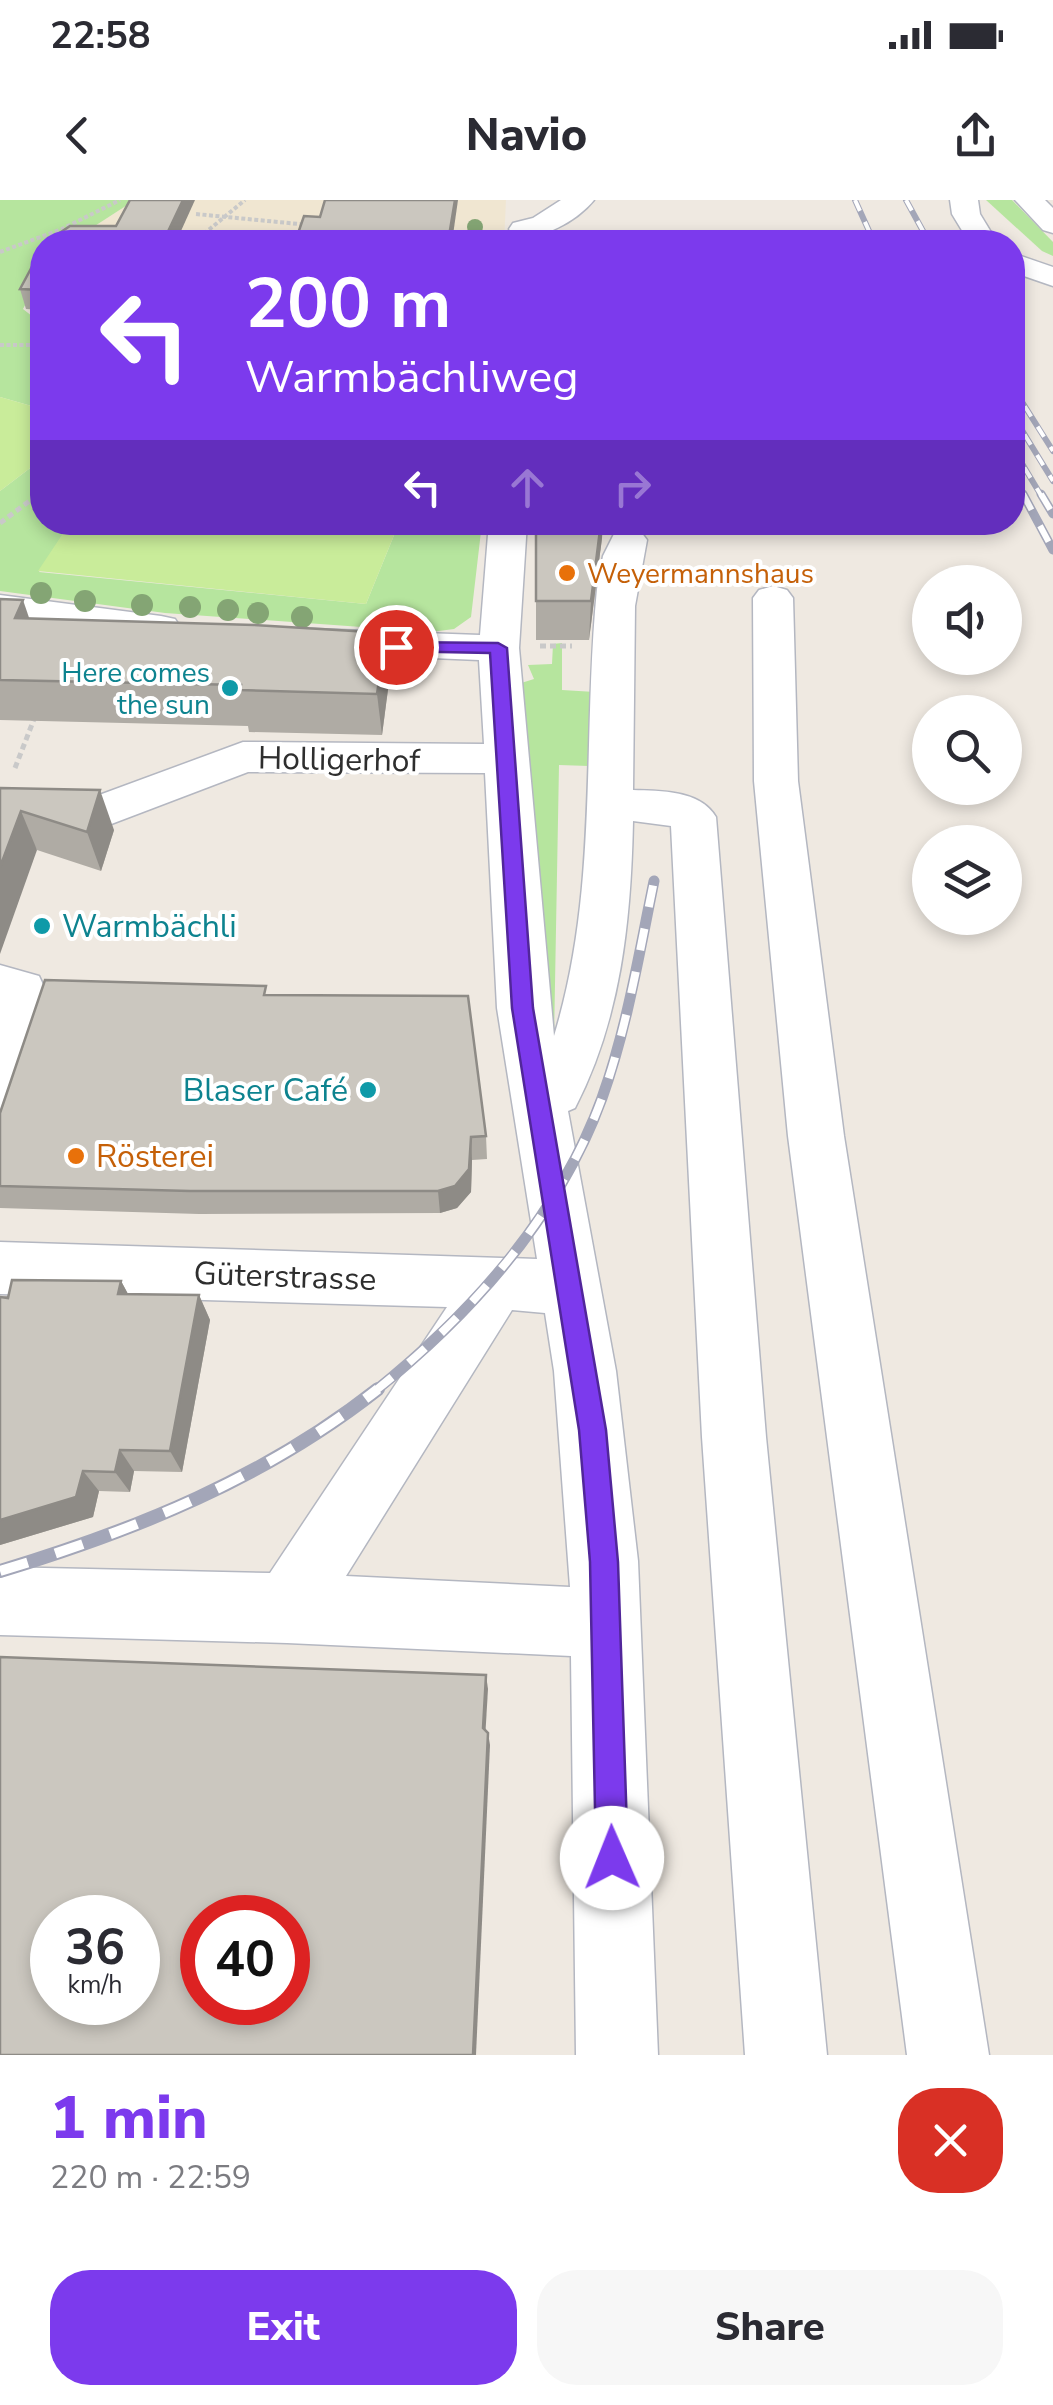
<!DOCTYPE html>
<meta charset="utf-8">
<style>
body{margin:0;font-family:"Nunito Sans",sans-serif;background:#f7f7f7;color:#2b2b33;height:100vh;display:flex;flex-direction:column;font-size:38px;white-space:nowrap}
*{box-sizing:border-box;margin:0}
p{font-size:32px;color:#7c7c81}
.icon{flex:none;width:55px;height:55px;fill:none;stroke:currentColor;stroke-width:2;stroke-linecap:round;stroke-linejoin:round}
.map{position:relative;height:1855px;overflow:hidden}
.panel{display:flex;flex-direction:column;background:#fff;flex:1}
.panel>*{flex:none}
.hud{position:absolute;left:30px;top:30px;width:995px;height:305px;border-radius:40px;box-shadow:0 5px 15px #0003;background:#7c3aed;color:#fff;overflow:hidden}
.tools{position:absolute;left:912px;top:365px;display:grid;gap:20px}
.tools a{display:grid;place-items:center;width:110px;height:110px;border-radius:50%;background:#fff;box-shadow:0 5px 15px #0003;font-size:50px}
.speed{position:absolute;left:30px;top:1695px;display:flex;gap:20px;font-size:50px;font-weight:700;text-align:center}
.speed>*{display:grid;place-content:center;width:130px;height:130px;border-radius:50%;background:#fff;box-shadow:0 5px 15px #0003;line-height:1}
.speed small{font-size:25px;font-weight:400}
.speed .limit{border:15px solid #d22;background:#fff;color:#111}
.pin{position:absolute;display:grid;place-items:center;width:85px;height:85px;color:#fff;margin:-42px;border:5px solid #fff;border-radius:50%;box-shadow:0 2px 10px #0007}
.me{position:absolute;width:110px;margin:-55px;rotate:359deg;stroke-linejoin:round;filter:drop-shadow(0 0 8px #0008)}
.turn{display:flex;align-items:center;gap:35px;height:210px;padding:0 50px;font-size:45px}
.turn .icon{width:130px;height:130px;stroke-width:2.5}
.turn b{display:block;font-size:70px;line-height:85px}
.lanes{display:flex;align-items:center;height:95px;padding:0 50px;background:#0003;justify-content:center;gap:50px;direction:ltr}
.lanes .off{opacity:.35}
.round{display:grid;place-items:center;flex:none;width:105px;height:105px;border-radius:40px;background:#f7f7f7}
.summary{display:flex;align-items:center;justify-content:space-between;height:170px;padding:0 50px}
h1{font-size:60px;font-weight:800;line-height:75px;color:#7c3aed}
.button{display:flex;gap:20px;margin-top:auto;padding:20px 50px}
.button a{flex:1;height:115px;border-radius:40px;background:#7c3aed;color:#fff;font-size:40px;font-weight:800;line-height:115px;text-align:center}
.button a+a{background:#f7f7f7;color:#2b2b33}
.status{display:flex;justify-content:space-between;align-items:center;height:70px;padding:0 50px;background:#fff;direction:ltr}
.status svg{height:28px;fill:currentColor}
header{display:flex;justify-content:space-between;align-items:center;height:130px;padding:0 50px;background:#fff;font-size:45px;font-weight:800}
.map>svg:first-child{display:block}
.education{fill:#f0e6d1}
.green{fill:#b6e59e}
.pitch{fill:#c9ec9a}
.lines{fill:none;stroke-linecap:round;stroke-linejoin:round}
.minor-casing{stroke:#b4b7c1;stroke-width:3}
.path-far1{stroke:#c9c9c9;stroke-width:4;stroke-dasharray:4 2.5;stroke-linecap:butt}
.path{stroke:#c9c9c9;stroke-width:5;stroke-dasharray:6 4;stroke-linecap:butt}
.minor{fill:#fff;fill-rule:evenodd}
.rail-far3-casing{stroke:#a3a6b8;stroke-width:6}
.rail-far2-casing{stroke:#a3a6b8;stroke-width:9}
.rail-far1-casing{stroke:#a3a6b8;stroke-width:11}
.rail-casing{stroke:#a3a6b8;stroke-width:14}
.rail-far3{stroke:#fff;stroke-width:4;stroke-dasharray:12;stroke-linecap:butt}
.rail-far2{stroke:#fff;stroke-width:6;stroke-dasharray:18;stroke-linecap:butt}
.rail-far1{stroke:#fff;stroke-width:8;stroke-dasharray:22;stroke-linecap:butt}
.rail{stroke:#fff;stroke-width:10;stroke-dasharray:29;stroke-linecap:butt}
.tree{fill:#84a574}
.wall{fill:#afaba4}
.shaded-wall{fill:#8e8b86}
.building{fill:#cbc7bf;stroke:#8e8b86;stroke-width:2.5;fill-rule:evenodd}
.route{fill:#7c3aed;stroke:#51269a;stroke-width:2.5}
.food-dot{fill:#e8710a;stroke:#fff;stroke-width:4}
.culture-dot{fill:#0f9aa8;stroke:#fff;stroke-width:4}
.labels{text-anchor:middle;stroke-width:8;stroke-linejoin:round;paint-order:stroke}
.far-food-label{font-size:28px;fill:#c56008;stroke:#fff;text-anchor:start}
.far-culture-label{font-size:28px;fill:#0d838f;stroke:#fff;text-anchor:end}
.street-label{font-size:32px;fill:#2e2e2e;stroke:#fff}
.culture-label{font-size:32px;fill:#0d838f;stroke:#fff;text-anchor:start}
.food-label{font-size:32px;fill:#c56008;stroke:#fff;text-anchor:start}
</style>
<div class="status"><b>22:58</b><svg viewBox="0 0 49 12"><path d="M0 12V9h3v3zM5 12V6h3v6zM10 12V3h3v9zM15 12V0h3v12zM26 1h20v11H26zM47 4h2v5h-2z"/></svg></div>
<header><svg class="icon" aria-label="back" viewBox="0 0 24 24"><path d="M15 5l-7 7 7 7"/></svg>Navio<svg class="icon" aria-label="share" viewBox="0 0 24 24"><path d="M12 15V3M7 8l5-5 5 5M5 13v7h14v-7"/></svg></header>
<div class="map">
<svg width="1053" height="1855" viewBox="0 0 1053 1855">
<rect width="100%" height="100%" fill="#efe9e1"/>
<polygon class="education" points="135,0 506,0 504,42 70,42"/>
<g class="green">
<polygon points="0,0 135,0 70,42 42,42 42,72 23,109 42,124 42,209 0,197"/>
<polygon points="986,0 1012,0 1053,42 1053,56 1042,51"/>
<polygon points="42,259 42,322 70,323 39,372 366,404 399,323 482,323 471,417 454,429 431,432 165,413 0,391 0,291"/>
<polygon points="562,443 562,490 595,492 589,566 559,565 554,839 518,484 534,479 528,465 552,464 553,444"/>
</g>
<g class="pitch">
<polygon points="0,197 42,209 42,259 0,291"/>
<polygon points="70,323 70,322 399,323 366,404 38,371"/>
</g>
<g class="lines">
<defs>
<g id="minor">
<path d="M561,0H594C577,21 540,42 513,35L509,29L513,23L533,18Z"/>
<polygon points="950,0 978,0 980,14 997,42 969,42 952,14"/>
<polygon points="1015,0 1045,0 1053,8 1053,33 1043,30"/>
<polygon points="1012,53 1053,67 1053,86 1012,72"/>
<path d="M489,322H527L519,448L554,836C599,690 582,540 597,389L603,356L615,332L628,329L641,332L647,340L635,406L633,590C661,591 700,590 716,617L766,1237L827,1855H745L702,1237L671,626L633,621C631,721 621,819 575,908L568,911L616,1171L638,1361L658,1855H576L571,1456L287,1443L0,1435V1367L270,1373L447,1107L0,1094V1042L537,1059L497,808L485,573L248,572L106,626L0,622V592L102,594L243,542L484,544L479,460L312,453L298,450L292,441L298,432L312,429L480,435ZM512,1110L545,1113L554,1171L570,1387L346,1376Z"/>
<polygon points="773,386 787,390 793,398 798,581 844,936 989,1855 907,1855 788,936 754,581 753,398 759,390"/>
<polygon points="0,395 161,416 175,419 181,428 175,437 161,440 0,419"/>
<polygon points="0,765 39,776 53,806 19,903 0,910"/>
</g>
</defs>
<use href="#minor" class="minor-casing"/>
<g class="path-far1">
<polyline points="196,14 309,25"/>
<polyline points="194,42 245,0"/>
<polyline points="0,52 62,29 120,0"/>
<polyline points="0,145 42,145"/>
<polyline points="36,297 42,292"/>
</g>
<g class="path">
<polyline points="0,323 39,294"/>
<polyline points="540,446 572,446"/>
<polyline points="15,568 36,514"/>
</g>
<use href="#minor" class="minor"/>
<defs>
<g id="rail-far3">
<polyline points="855,0 874,42"/>
<polyline points="906,0 929,42"/>
<polyline points="1012,186 1053,251"/>
<polyline points="1012,214 1053,281"/>
<polyline points="1012,247 1042,297"/>
<polyline points="1012,275 1024,297"/>
</g>
<g id="rail-far2">
<polyline points="1023,294 1053,350"/>
<polyline points="1041,294 1053,314"/>
</g>
<path id="rail-far1" d="M375,1191C471,1114 559,1016 602,898C627,828 639,754 654,681"/>
<path id="rail" d="M0,1371C136,1330 265,1278 378,1189"/>
</defs>
<use href="#rail-far3" class="rail-far3-casing"/>
<use href="#rail-far2" class="rail-far2-casing"/>
<use href="#rail-far1" class="rail-far1-casing"/>
<use href="#rail" class="rail-casing"/>
<use href="#rail-far3" class="rail-far3"/>
<use href="#rail-far2" class="rail-far2"/>
<use href="#rail-far1" class="rail-far1"/>
<use href="#rail" class="rail"/>
</g>
<g class="tree">
<circle cx="475" cy="27" r="8"/>
<circle cx="41" cy="393" r="11"/>
<circle cx="85" cy="401" r="11"/>
<circle cx="142" cy="405" r="11"/>
<circle cx="190" cy="407" r="11"/>
<circle cx="228" cy="410" r="11"/>
<circle cx="258" cy="413" r="11"/>
<circle cx="302" cy="417" r="11"/>
</g>
<g class="wall">
<polygon points="42,48 42,110 26,109 20,89"/>
<polygon points="536,322 602,338 589,440 536,440"/>
<polygon points="0,399 29,419 386,433 390,474 382,535 249,532 248,526 0,520"/>
<polygon points="0,588 114,630 101,671 37,650"/>
<polygon points="268,795 486,936 487,959 472,960 471,992 457,1008 440,1013 199,1014 0,1008 0,913"/>
<polygon points="121,1081 128,1094 199,1095 210,1120 182,1272 134,1271 130,1292 99,1291 93,1317 0,1345 0,1097"/>
</g>
<g class="shaded-wall">
<polygon points="183,0 195,0 176,42 163,42"/>
<polygon points="455,0 458,0 452,42 448,42"/>
<polygon points="601,322 603,322 602,338 589,440 591,401"/>
<polygon points="23,400 37,441 15,418"/>
<polygon points="386,433 390,474 382,535 377,494"/>
<polygon points="100,590 114,630 101,671 87,632"/>
<polygon points="21,611 37,650 0,754 0,667"/>
<polygon points="471,937 472,960 471,992 457,1008 440,1013 438,991"/>
<polygon points="121,1081 135,1107 118,1094"/>
<polygon points="199,1095 210,1120 182,1272 170,1251"/>
<polygon points="120,1250 134,1271 130,1292 115,1272"/>
<polygon points="83,1271 99,1291 93,1317 0,1345 0,1320"/>
<polygon points="486,1475 488,1489 485,1540 483,1528"/>
<polygon points="488,1533 490,1545 476,1855 473,1855"/>
</g>
<g class="building">
<polygon points="130,0 183,0 163,42 46,42 70,26 116,26"/>
<polygon points="325,0 455,0 448,42 295,42 304,16 320,17"/>
<polygon points="42,48 42,90 20,89"/>
<polygon points="536,322 601,322 591,401 536,401"/>
<polygon points="0,399 23,400 15,418 254,425 386,433 377,494 240,490 241,485 0,480"/>
<polygon points="0,588 100,590 87,632 21,611 0,667"/>
<polygon points="45,780 266,786 264,795 468,796 486,936 471,937 469,969 455,986 438,991 190,991 0,986 0,913"/>
<polygon points="12,1080 121,1081 118,1094 199,1095 170,1251 120,1250 115,1272 83,1271 76,1297 0,1320 0,1097 8,1098"/>
<path d="M0,1457L486,1475L483,1528L488,1533L473,1855H0ZM52,1718H138V1802H52ZM202,1718H288V1802H202Z"/>
</g>
<polygon class="route" points="396,442 498,443 507,448 533,808 606,1230 618,1362 628,1658 623,1670 612,1674 601,1670 596,1658 590,1362 579,1230 512,808 490,453 390,451 387,447"/>
<g class="food-dot">
<circle cx="567" cy="373" r="10"/>
<circle cx="76" cy="956" r="10"/>
</g>
<g class="culture-dot">
<circle cx="230" cy="488" r="10"/>
<circle cx="42" cy="726" r="10"/>
<circle cx="368" cy="890" r="10"/>
</g>
<g class="labels">
<g class="far-food-label">
<text x="587" y="383">Weyermannshaus</text>
</g>
<g class="far-culture-label">
<text x="210" y="482">Here comes<tspan x="210" dy="32">the sun</tspan></text>
</g>
<g class="street-label">
<text transform="translate(339 559) rotate(1)" y="11">Holligerhof</text>
<text transform="translate(285 1076) rotate(2)" y="11">Güterstrasse</text>
</g>
<g class="culture-label">
<text x="62" y="737">Warmbächli</text>
<text x="348" y="901" text-anchor="end">Blaser Café</text>
</g>
<g class="food-label">
<text x="96" y="967">Rösterei</text>
</g>
</g>
</svg>
<div class="tools">
<a><svg class="icon" aria-label="sound" viewBox="0 0 24 24"><path d="M4 9h4l5-4v14l-5-4H4zM17 9q2 3 0 6"/></svg></a>
<a><svg class="icon" aria-label="search" viewBox="0 0 24 24"><circle cx="10" cy="10" r="6"/><path d="M15 15l6 6"/></svg></a>
<a><svg class="icon" aria-label="layers" viewBox="0 0 24 24"><path d="M12 4l9 5-9 5-9-5zM3 14l9 5 9-5"/></svg></a>
</div>
<div class="speed"><div>36<small>km/h</small></div><div class="limit">40</div></div>
<div class="pin" style="left:396px;top:447px;background:#d93025"><svg class="icon" aria-label="arrive" viewBox="0 0 24 24"><path d="M6 21V4h12l-3 4 3 4H6"/></svg></div>
<svg class="me" style="left:612px;top:1658px" viewBox="-20 -20 40 40"><circle r="19" fill="#fff"/><path d="M0-13L10 11 0 6-10 11z" fill="#7c3aed"/></svg>
<div class="hud">
<div class="turn"><svg class="icon" aria-label="left" viewBox="0 0 24 24"><path d="M17 20v-9H6M10 6l-5 5 5 5"/></svg><div><b>200 m</b>Warmbächliweg</div></div>
<div class="lanes"><svg class="icon" aria-label="left" viewBox="0 0 24 24"><path d="M17 20v-9H6M10 6l-5 5 5 5"/></svg><svg class="icon off" aria-label="ahead" viewBox="0 0 24 24"><path d="M12 20V5M6 11l6-6 6 6"/></svg><svg class="icon off" aria-label="right" viewBox="0 0 24 24"><path d="M7 20v-9h11M14 6l5 5-5 5"/></svg></div>
</div>
</div>
<section class="panel">
<div class="summary"><div><h1>1 min</h1><p>220 m · 22:59</p></div><a class="round" style="background:#d93025;color:#fff"><svg class="icon" aria-label="close" viewBox="0 0 24 24"><path d="M6 6l12 12M18 6L6 18"/></svg></a></div>
<div class="button"><a>Exit</a><a>Share</a></div>
</section>
